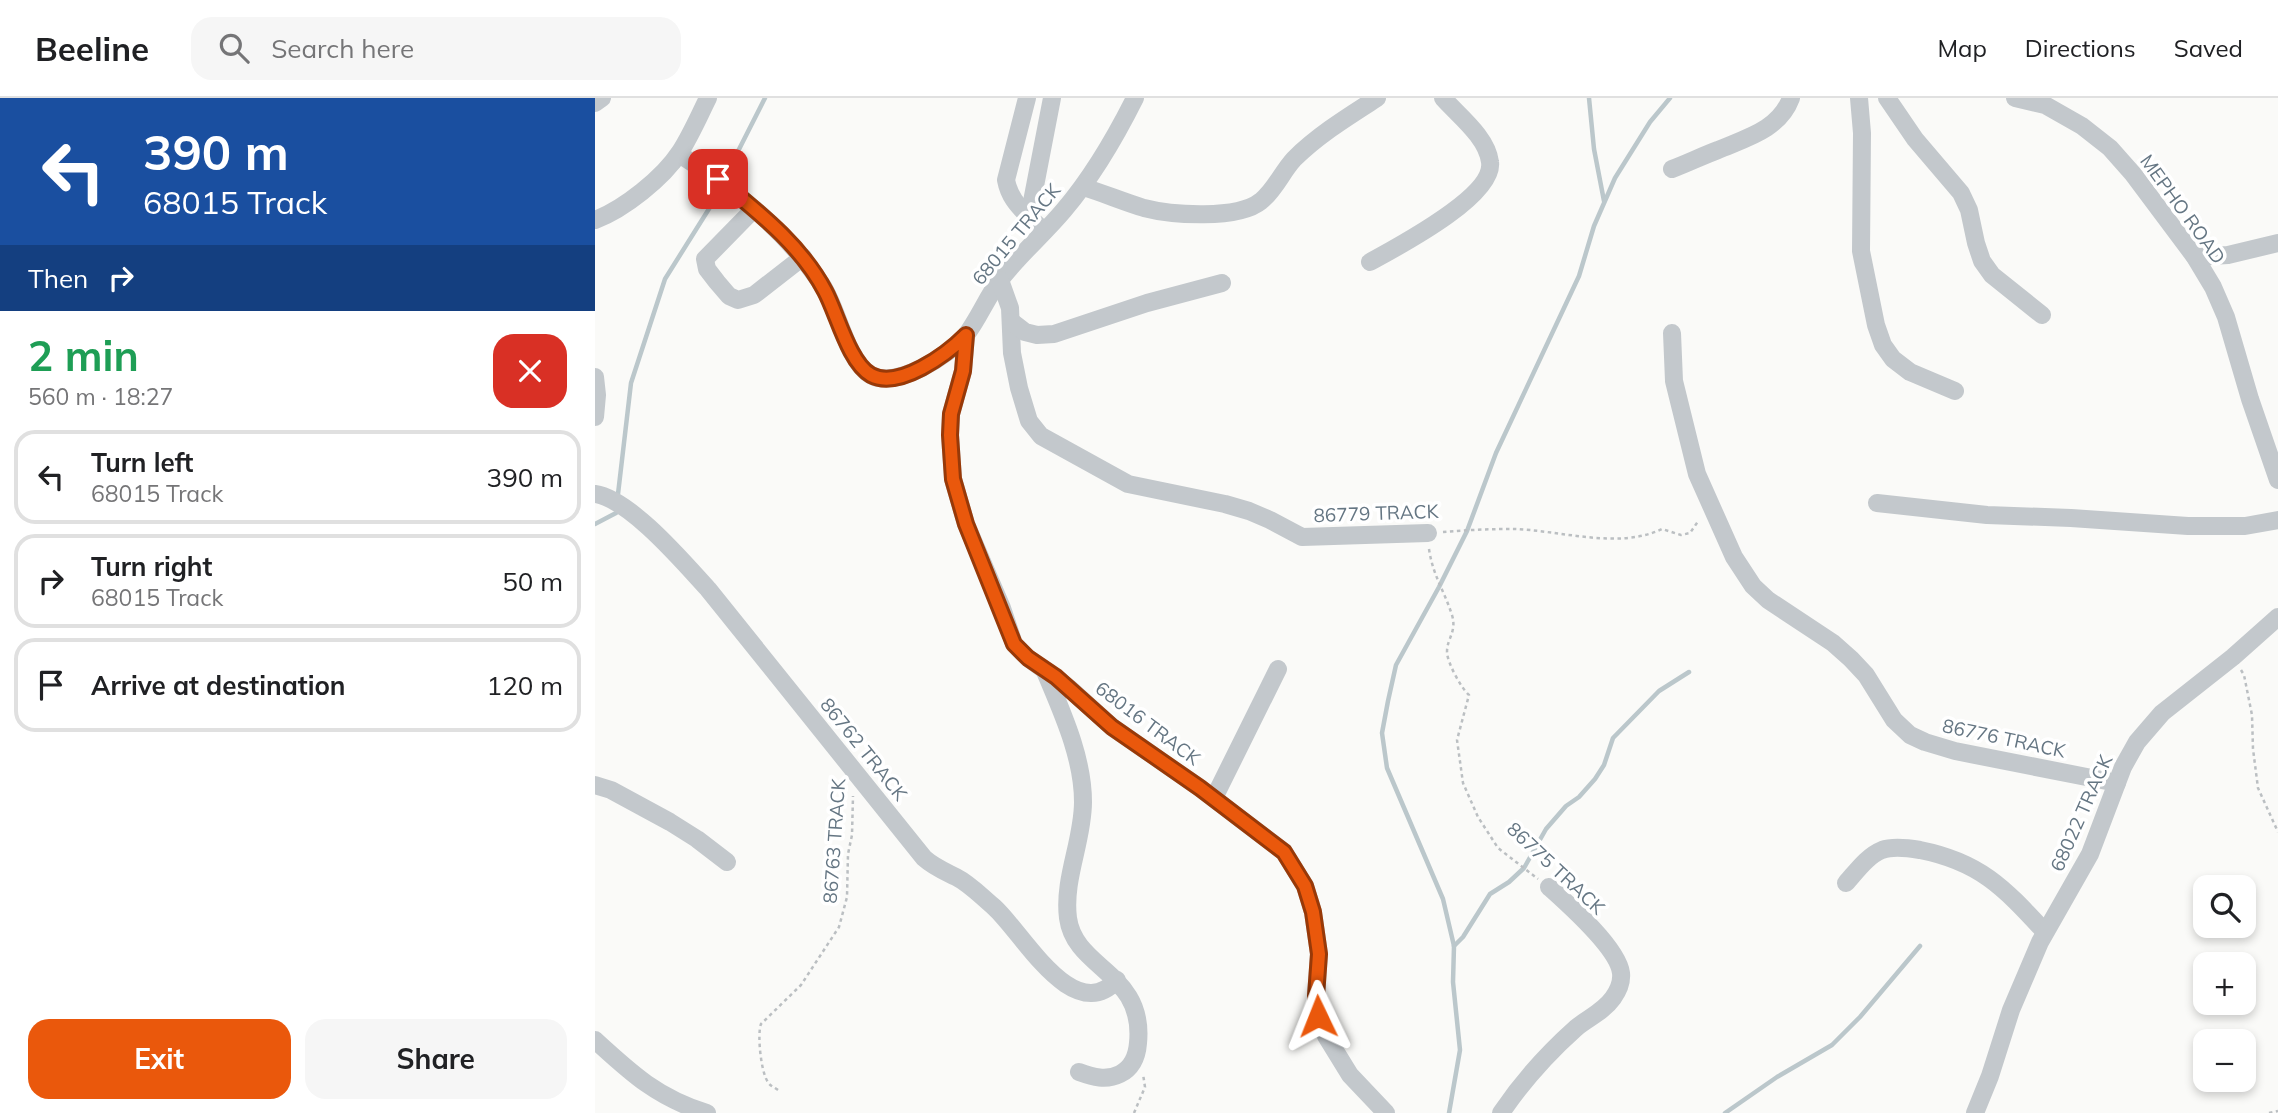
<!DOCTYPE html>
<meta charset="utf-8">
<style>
body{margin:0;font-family:Mulish,sans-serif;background:#f6f6f6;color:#202124;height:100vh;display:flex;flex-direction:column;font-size:26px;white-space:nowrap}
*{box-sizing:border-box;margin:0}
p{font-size:23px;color:#757577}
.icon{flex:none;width:38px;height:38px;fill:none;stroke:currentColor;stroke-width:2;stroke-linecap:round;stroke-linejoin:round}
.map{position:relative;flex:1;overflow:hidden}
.sheet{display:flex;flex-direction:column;background:#fff;width:595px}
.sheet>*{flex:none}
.banner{background:#1a4fa0;color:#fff;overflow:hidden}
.buttons{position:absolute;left:1598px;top:777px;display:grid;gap:14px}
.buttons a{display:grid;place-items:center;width:63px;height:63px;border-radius:14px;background:#fff;box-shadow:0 4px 10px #0003;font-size:35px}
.pin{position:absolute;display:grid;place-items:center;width:60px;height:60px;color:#fff;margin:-30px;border-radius:14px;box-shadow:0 4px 10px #0006}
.me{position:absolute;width:77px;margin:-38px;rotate:358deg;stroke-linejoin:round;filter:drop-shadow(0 0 5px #0008)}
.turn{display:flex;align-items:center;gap:24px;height:147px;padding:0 28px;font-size:32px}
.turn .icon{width:91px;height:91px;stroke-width:2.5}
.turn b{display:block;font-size:49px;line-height:60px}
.then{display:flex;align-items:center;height:66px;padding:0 28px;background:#0003;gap:14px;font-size:26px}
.round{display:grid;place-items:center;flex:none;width:74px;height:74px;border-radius:21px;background:#f6f6f6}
.headline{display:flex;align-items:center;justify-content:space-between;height:119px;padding:0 28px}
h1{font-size:42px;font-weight:700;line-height:52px;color:#1e9e55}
.action{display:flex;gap:14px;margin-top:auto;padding:14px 28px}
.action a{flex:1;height:80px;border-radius:21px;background:#ea580c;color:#fff;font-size:28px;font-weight:700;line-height:80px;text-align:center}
.action a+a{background:#f6f6f6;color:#202124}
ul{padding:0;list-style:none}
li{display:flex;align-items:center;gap:21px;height:94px;margin:0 14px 10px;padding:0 14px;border:4px solid #e0e0e0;border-radius:21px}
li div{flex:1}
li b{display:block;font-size:26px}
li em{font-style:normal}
header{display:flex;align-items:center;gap:42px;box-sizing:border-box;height:98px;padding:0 35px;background:#fff;border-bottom:2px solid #e0e0e0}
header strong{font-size:33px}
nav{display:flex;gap:38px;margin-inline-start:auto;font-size:24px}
.search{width:490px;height:63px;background:#f6f6f6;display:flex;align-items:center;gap:18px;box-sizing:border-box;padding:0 24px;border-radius:21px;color:#757577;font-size:26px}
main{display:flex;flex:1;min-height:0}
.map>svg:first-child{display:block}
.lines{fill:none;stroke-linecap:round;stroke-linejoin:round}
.stream{stroke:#bbc7cb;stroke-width:4.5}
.path{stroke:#bbbfc2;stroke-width:2.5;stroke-dasharray:3.5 3.5;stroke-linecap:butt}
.minor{stroke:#c3c8cc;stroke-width:18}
.route-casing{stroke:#983908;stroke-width:18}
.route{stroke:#ea580c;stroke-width:12}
.labels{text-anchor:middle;stroke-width:7;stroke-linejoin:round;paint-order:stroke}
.street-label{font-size:19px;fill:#657683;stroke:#fff}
</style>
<header>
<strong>Beeline</strong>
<div class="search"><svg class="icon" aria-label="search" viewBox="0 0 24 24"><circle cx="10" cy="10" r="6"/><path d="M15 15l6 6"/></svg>Search here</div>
<nav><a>Map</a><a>Directions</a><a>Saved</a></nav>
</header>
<main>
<section class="sheet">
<div class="banner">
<div class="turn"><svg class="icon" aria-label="left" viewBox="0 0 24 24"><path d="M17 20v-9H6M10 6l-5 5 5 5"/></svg><div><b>390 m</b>68015 Track</div></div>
<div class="then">Then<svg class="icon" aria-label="right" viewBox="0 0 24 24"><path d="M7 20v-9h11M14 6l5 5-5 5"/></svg></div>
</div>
<div class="headline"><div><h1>2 min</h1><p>560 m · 18:27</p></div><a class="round" style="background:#d93025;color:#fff"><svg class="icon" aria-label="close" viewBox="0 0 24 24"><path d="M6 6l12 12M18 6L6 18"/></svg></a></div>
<ul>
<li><svg class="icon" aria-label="left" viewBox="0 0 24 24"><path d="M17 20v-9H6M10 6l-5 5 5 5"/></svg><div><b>Turn left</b><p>68015 Track</p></div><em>390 m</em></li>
<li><svg class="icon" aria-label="right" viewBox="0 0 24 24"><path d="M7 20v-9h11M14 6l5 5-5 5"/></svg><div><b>Turn right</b><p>68015 Track</p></div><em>50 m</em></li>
<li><svg class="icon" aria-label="arrive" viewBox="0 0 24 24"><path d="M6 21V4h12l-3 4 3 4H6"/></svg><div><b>Arrive at destination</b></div><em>120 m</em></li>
</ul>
<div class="action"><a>Exit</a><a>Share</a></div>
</section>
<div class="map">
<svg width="1683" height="1015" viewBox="0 0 1683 1015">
<rect width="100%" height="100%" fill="#fafaf8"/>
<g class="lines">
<g class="stream">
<polyline points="994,0 999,51 1009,103"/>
<polyline points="134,71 170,0"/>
<polyline points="23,396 36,285 70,181 122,98"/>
<polyline points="0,426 21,415"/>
<polyline points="859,848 868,839 895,796 914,784 929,770 951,731 971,708 984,699 1000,681 1009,667 1018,640 1064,593 1094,574"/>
<polyline points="854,1015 865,952 858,884 859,848 848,801 792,670 787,635 793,603 801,567 844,489 872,433 901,355 984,178 999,128 1020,80 1055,24 1075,0"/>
<polyline points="1130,1015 1182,979 1237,947 1265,919 1325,848"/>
</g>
<g class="path">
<path d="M848,434C871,432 895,431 918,431C964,432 1024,452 1067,431L1086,437L1095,435L1104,422"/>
<path d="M834,451C838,478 849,492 857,517C862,534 852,540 852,554C852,564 866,590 874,597L862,642L868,685L883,719L903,750L943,781"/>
<polyline points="1646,572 1649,577 1657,617 1658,651 1663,690 1683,734"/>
<path d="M183,992C179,989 175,988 173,984C166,975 162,936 166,926L206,887L244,829L252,799L253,756L257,737L258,698"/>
<polyline points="539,1015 550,989 548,976"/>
<polyline points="1674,1015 1683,1013"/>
</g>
<g class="minor">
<path d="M432,0L411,82C414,98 422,107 434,119"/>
<polyline points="1264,0 1267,35 1266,153 1281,227 1288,247 1298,261 1315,274 1360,293"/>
<polyline points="1292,0 1320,41 1366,95 1374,112 1381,145 1387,163 1397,177 1447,217"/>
<polyline points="1420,0 1450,7 1487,28 1515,50 1538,76 1600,159 1618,189 1631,219 1655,301 1683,382"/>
<polyline points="0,5 7,0"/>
<path d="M84,56C139,91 191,132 227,187C243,211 251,260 274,276C299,293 355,257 371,237C384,220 392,199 405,182C424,157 449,136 469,112C498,78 520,40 540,0"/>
<path d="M1077,71C1093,65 1107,58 1123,52C1151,40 1184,32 1196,0"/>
<path d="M488,89C508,95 529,104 549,110C576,117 643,122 666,103C680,92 687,74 699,61C723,37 754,18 782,0"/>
<polyline points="159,111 110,161 112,171 122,184 134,198 143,202 159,197 208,159"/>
<path d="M0,122C29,111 68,80 85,54C96,37 104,18 113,0"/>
<polyline points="449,133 434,119 457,0"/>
<polyline points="1600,159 1633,157 1683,145"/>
<path d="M775,164C802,149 900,98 895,64C892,39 864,18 848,0"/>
<polyline points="405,182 415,210 417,255 424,290 434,323 446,338 533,386 630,406 654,413 675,422 707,439 833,435"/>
<polyline points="417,224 430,234 442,237 459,236 552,205 627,185"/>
<polyline points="1077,235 1079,283 1102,376 1139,459 1158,488 1173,502 1238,545 1256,561 1271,577 1299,622 1315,637 1330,644 1360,653 1522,685"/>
<polyline points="371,237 368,273 356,316 355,337 358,381 371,426 407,510 419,546 433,560 474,590 517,629 605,690 689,754 710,788 718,814 724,856 721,898 723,918 731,938 755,977 791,1015"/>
<polyline points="0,279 2,297 0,319"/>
<path d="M0,396C35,401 89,465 113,491L329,760C339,769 349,773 361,779C375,786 387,799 399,809C428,835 478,929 522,882"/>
<polyline points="1282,405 1392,417 1476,420 1593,428 1650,428 1683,422"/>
<path d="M449,571C466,612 488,658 488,704C488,743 468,781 473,820C480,872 550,874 543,945C542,958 537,970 525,976C511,983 498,979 484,974"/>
<polyline points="0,687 16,692 75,724 102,741 132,764"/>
<polyline points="619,700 683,571"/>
<path d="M1251,785C1261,774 1272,758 1287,752C1298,748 1313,750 1325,752C1386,764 1410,791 1450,834"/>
<path d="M0,942C37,976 63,1000 112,1015"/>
<path d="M906,1015C927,984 953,955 981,930C993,920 1008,914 1018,900C1023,893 1027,884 1026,875C1023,850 973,806 954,789"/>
<polyline points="1380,1015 1395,978 1416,912 1445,844 1495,756 1528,669 1542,644 1567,615 1638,559 1683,519"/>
</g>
</g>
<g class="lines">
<defs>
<path id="route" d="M123,81C163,114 206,147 230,193C242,215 254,265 276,277C304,292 352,256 371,237L368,273L356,316L355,337L358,381L371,426L419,546L433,560L461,579L517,629L605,690L689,754L710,788L718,814L724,856L721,898L723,918"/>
</defs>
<use href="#route" class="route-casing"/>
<use href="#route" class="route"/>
</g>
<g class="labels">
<g class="street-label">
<text transform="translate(1588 111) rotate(54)" y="7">MEPHO ROAD</text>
<text transform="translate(421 136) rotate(-50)" y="7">68015 TRACK</text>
<text transform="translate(781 415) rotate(-2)" y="7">86779 TRACK</text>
<text transform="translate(553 625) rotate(37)" y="7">68016 TRACK</text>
<text transform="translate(1409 640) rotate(12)" y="7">86776 TRACK</text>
<text transform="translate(269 651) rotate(51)" y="7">86762 TRACK</text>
<text transform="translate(1486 715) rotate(-66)" y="7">68022 TRACK</text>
<text transform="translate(239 743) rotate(-86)" y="7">86763 TRACK</text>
<text transform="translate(961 770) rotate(43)" y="7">86775 TRACK</text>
</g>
</g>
</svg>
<div class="buttons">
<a><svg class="icon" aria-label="search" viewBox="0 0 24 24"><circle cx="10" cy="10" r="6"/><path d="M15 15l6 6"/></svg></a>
<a>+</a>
<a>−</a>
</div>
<div class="pin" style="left:123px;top:81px;background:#d93025"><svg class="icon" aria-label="arrive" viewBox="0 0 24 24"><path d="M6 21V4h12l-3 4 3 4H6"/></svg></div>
<svg class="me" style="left:723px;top:918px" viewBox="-20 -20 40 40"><path d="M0-17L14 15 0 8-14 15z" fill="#ea580c" stroke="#fff" stroke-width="4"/></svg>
</div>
</main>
